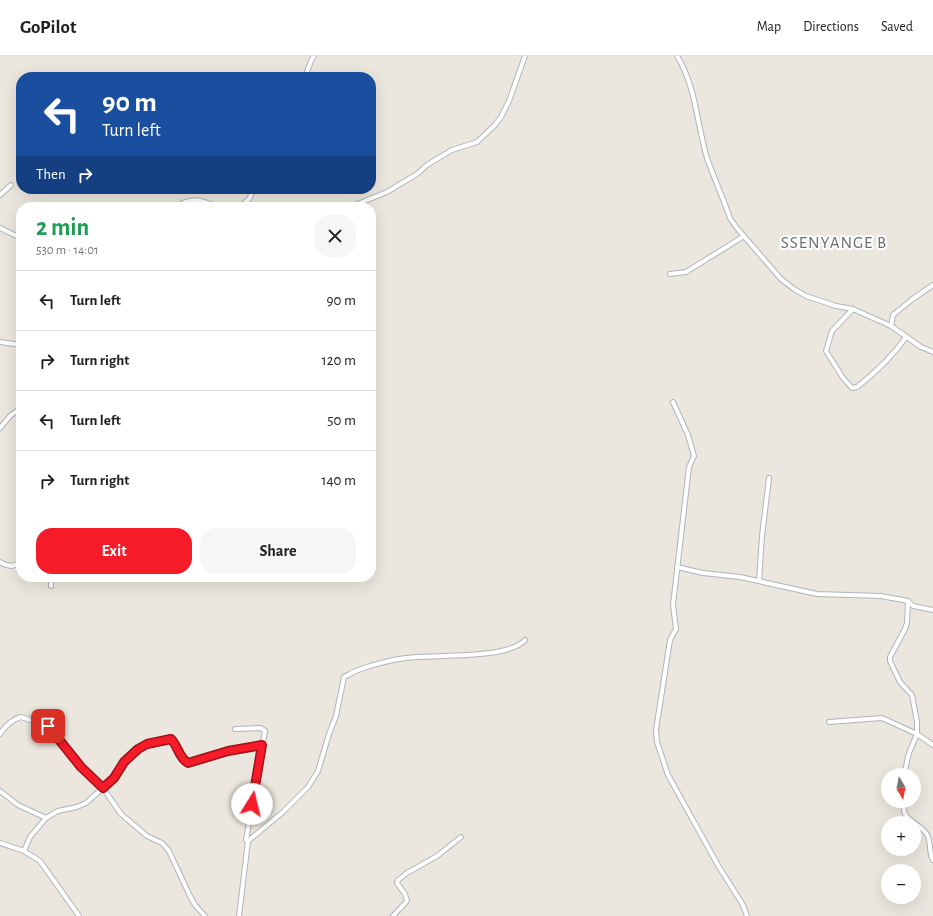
<!DOCTYPE html>
<meta charset="utf-8">
<style>
body{margin:0;font-family:"Alegreya Sans",sans-serif;background:#f6f6f6;color:#202124;height:100vh;display:flex;flex-direction:column;font-size:15px;white-space:nowrap}
*{box-sizing:border-box;margin:0}
p{font-size:13px;color:#757577}
.icon{flex:none;width:22px;height:22px;fill:none;stroke:currentColor;stroke-width:2;stroke-linecap:round;stroke-linejoin:round}
.map{position:relative;flex:1;overflow:hidden}
.drawer{position:absolute;left:16px;top:146px;width:360px;height:380px;display:flex;flex-direction:column;background:#fff;border-radius:16px;box-shadow:0 4px 16px #0002}
.drawer>*{flex:none}
.hud{position:absolute;left:16px;top:16px;width:360px;height:122px;border-radius:16px;box-shadow:0 4px 16px #0002;background:#1a4fa0;color:#fff;overflow:hidden}
.needle{width:26px;rotate:170deg}
.tools{position:absolute;left:881px;top:712px;display:grid;gap:8px}
.tools a{display:grid;place-items:center;width:40px;height:40px;border-radius:50%;background:#fff;box-shadow:0 4px 16px #0002;font-size:20px}
.pin{position:absolute;display:grid;place-items:center;width:34px;height:34px;color:#fff;margin:-17px;border-radius:8px;box-shadow:0 2px 6px #0006}
.me{position:absolute;width:44px;margin:-22px;rotate:9deg;stroke-linejoin:round;filter:drop-shadow(0 0 3px #0008)}
.turn{display:flex;align-items:center;gap:14px;height:84px;padding:0 20px;font-size:18px}
.turn .icon{width:52px;height:52px;stroke-width:2.5}
.turn b{display:block;font-size:28px;line-height:34px}
.then{display:flex;align-items:center;height:38px;padding:0 20px;background:#0003;gap:8px;font-size:15px}
.round{display:grid;place-items:center;flex:none;width:42px;height:42px;border-radius:16px;background:#f6f6f6}
.summary{display:flex;align-items:center;justify-content:space-between;height:68px;padding:0 20px}
h1{font-size:24px;font-weight:700;line-height:30px;color:#1e9e55}
.cta{display:flex;gap:8px;margin-top:auto;padding:8px 20px}
.cta a{flex:1;height:46px;border-radius:16px;background:#f61b29;color:#fff;font-size:16px;font-weight:700;line-height:46px;text-align:center}
.cta a+a{background:#f6f6f6;color:#202124}
ul{padding:0;list-style:none}
li{display:flex;align-items:center;gap:12px;height:60px;padding:0 20px;border-top:1px solid #e0e0e0}
li div{flex:1}
li b{display:block;font-size:15px}
li em{font-style:normal}
header{display:flex;align-items:center;gap:24px;box-sizing:border-box;height:56px;padding:0 20px;background:#fff;border-bottom:1px solid #e0e0e0}
header strong{font-size:19px}
nav{display:flex;gap:22px;margin-inline-start:auto;font-size:14px}
.map>svg:first-child{display:block}
.lines{fill:none;stroke-linecap:round;stroke-linejoin:round}
.minor-casing{stroke:#b0b4b8;stroke-width:6}
.minor{stroke:#fff;stroke-width:4}
.route-casing{stroke:#a0121b;stroke-width:10}
.route{stroke:#f61b29;stroke-width:7}
.labels{text-anchor:middle;stroke-width:4;stroke-linejoin:round;paint-order:stroke}
.quarter-label{font-size:17px;letter-spacing:1px;fill:#686f73;stroke:#fff}
</style>
<header>
<strong>GoPilot</strong>
<nav><a>Map</a><a>Directions</a><a>Saved</a></nav>
</header>
<div class="map">
<svg width="933" height="860" viewBox="0 0 933 860">
<rect width="100%" height="100%" fill="#ece7de"/>
<g class="lines">
<defs>
<g id="minor">
<path d="M677,0C696,30 697,69 707,102C714,122 723,142 730,162L736,171L781,223L794,233L806,240L836,250L853,253L891,270L921,291L933,296"/>
<polyline points="305,21 311,5 314,0"/>
<polyline points="0,139 11,129"/>
<path d="M176,151C192,140 201,144 218,151"/>
<polyline points="240,151 249,143 254,133"/>
<polyline points="350,151 387,136 417,118 427,109 452,94 477,86 494,70 501,61 509,45 525,0"/>
<polyline points="0,172 21,182"/>
<polyline points="670,218 686,216 744,180"/>
<path d="M853,253L832,275L826,295L843,322L852,332L857,331C876,316 893,300 906,281"/>
<polyline points="891,270 893,259 914,242 933,229"/>
<polyline points="0,286 21,289"/>
<polyline points="673,346 688,379 694,400 689,411 673,549 676,573 670,584 656,674 657,686 668,719 719,811 743,849 747,860"/>
<polyline points="0,372 10,360 21,352"/>
<polyline points="0,506 6,509 12,510 21,507"/>
<polyline points="677,511 703,517 740,521 817,538 881,540 908,545 913,550 933,554"/>
<polyline points="759,525 762,480 769,422"/>
<polyline points="51,530 51,521"/>
<polyline points="829,666 882,662 917,678 933,689"/>
<polyline points="235,673 261,672 265,675 246,784 248,785 239,860"/>
<path d="M0,678C4,671 13,663 21,661L48,670L81,711L103,732L121,758L147,780L162,787L169,795L190,840L195,849L205,860"/>
<polyline points="904,719 909,697 917,678 917,666 912,639 900,626 890,605 890,601 905,573 907,567 908,545"/>
<polyline points="0,735 18,749 46,762"/>
<path d="M903,745C904,749 903,754 905,758C907,764 921,770 926,777C932,784 928,796 933,804"/>
<path d="M248,785L283,756L308,731L318,715L329,678L336,660L344,621C350,618 355,615 361,613C375,608 391,604 406,602C433,598 507,604 525,584"/>
<polyline points="0,787 24,795 40,805 79,860"/>
<path d="M24,795L30,781L46,762L58,755L77,751L86,747L114,722L124,706L138,693L147,688L171,683C178,690 179,702 188,707L228,695L262,689"/>
<polyline points="393,860 407,845 405,838 397,827 398,824 407,817 437,800 461,781"/>
</g>
</defs>
<use href="#minor" class="minor-casing"/>
<use href="#minor" class="minor"/>
</g>
<g class="lines">
<defs>
<path id="route" d="M48,670L81,711L103,732L114,722L124,706L138,693L147,688L171,683C178,690 179,702 188,707L228,695L262,689L252,748"/>
</defs>
<use href="#route" class="route-casing"/>
<use href="#route" class="route"/>
</g>
<g class="labels">
<g class="quarter-label">
<text x="834" y="192">SSENYANGE B</text>
</g>
</g>
</svg>
<div class="tools">
<a><svg class="needle" viewBox="-14 -14 28 28"><path d="M0-13l5 13h-10z" fill="#e53935"/><path d="M0 13l5-13h-10z" fill="#757577"/></svg></a>
<a>+</a>
<a>−</a>
</div>
<div class="pin" style="left:48px;top:670px;background:#d93025"><svg class="icon" aria-label="arrive" viewBox="0 0 24 24"><path d="M6 21V4h12l-3 4 3 4H6"/></svg></div>
<svg class="me" style="left:252px;top:748px" viewBox="-20 -20 40 40"><circle r="19" fill="#fff"/><path d="M0-13L10 11 0 6-10 11z" fill="#f61b29"/></svg>
<div class="hud">
<div class="turn"><svg class="icon" aria-label="left" viewBox="0 0 24 24"><path d="M17 20v-9H6M10 6l-5 5 5 5"/></svg><div><b>90 m</b>Turn left</div></div>
<div class="then">Then<svg class="icon" aria-label="right" viewBox="0 0 24 24"><path d="M7 20v-9h11M14 6l5 5-5 5"/></svg></div>
</div>
<section class="drawer">
<div class="summary"><div><h1>2 min</h1><p>530 m · 14:01</p></div><a class="round"><svg class="icon" aria-label="close" viewBox="0 0 24 24"><path d="M6 6l12 12M18 6L6 18"/></svg></a></div>
<ul>
<li><svg class="icon" aria-label="left" viewBox="0 0 24 24"><path d="M17 20v-9H6M10 6l-5 5 5 5"/></svg><div><b>Turn left</b></div><em>90 m</em></li>
<li><svg class="icon" aria-label="right" viewBox="0 0 24 24"><path d="M7 20v-9h11M14 6l5 5-5 5"/></svg><div><b>Turn right</b></div><em>120 m</em></li>
<li><svg class="icon" aria-label="left" viewBox="0 0 24 24"><path d="M17 20v-9H6M10 6l-5 5 5 5"/></svg><div><b>Turn left</b></div><em>50 m</em></li>
<li><svg class="icon" aria-label="right" viewBox="0 0 24 24"><path d="M7 20v-9h11M14 6l5 5-5 5"/></svg><div><b>Turn right</b></div><em>140 m</em></li>
</ul>
<div class="cta"><a>Exit</a><a>Share</a></div>
</section>
</div>
